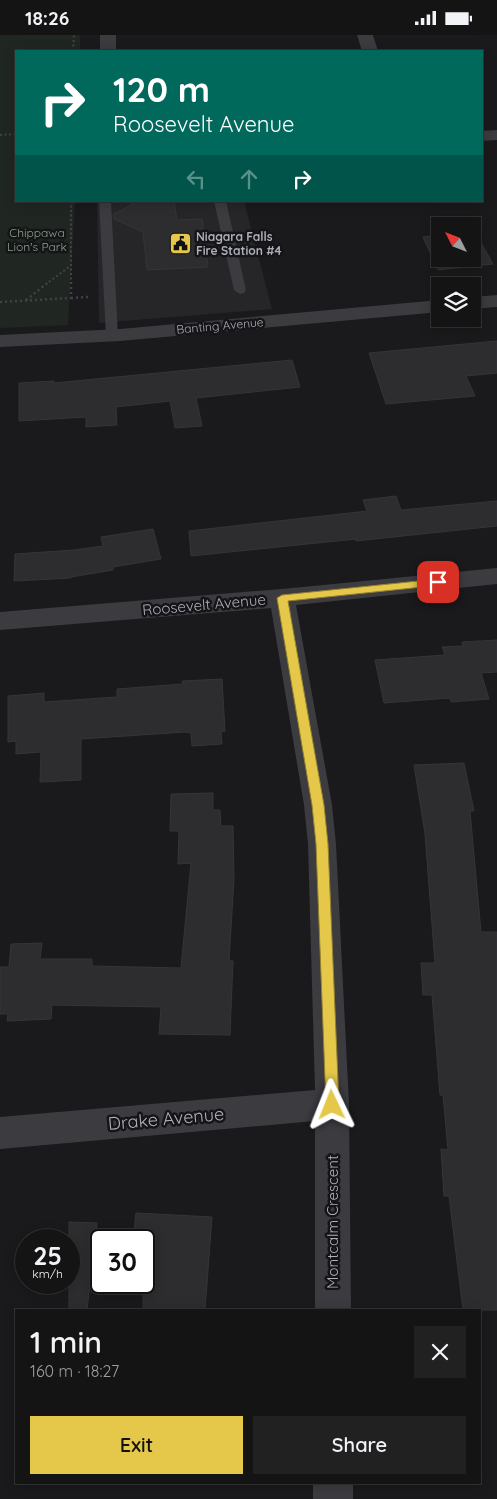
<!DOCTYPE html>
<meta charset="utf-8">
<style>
body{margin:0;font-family:Quicksand,sans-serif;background:#212122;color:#f1f3f6;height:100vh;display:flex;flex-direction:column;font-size:19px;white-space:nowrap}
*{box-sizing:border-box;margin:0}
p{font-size:16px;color:#9d9ea0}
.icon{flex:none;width:28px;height:28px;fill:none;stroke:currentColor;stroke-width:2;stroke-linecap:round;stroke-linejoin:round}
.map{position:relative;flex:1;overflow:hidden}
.panel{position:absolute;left:15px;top:1274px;width:466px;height:175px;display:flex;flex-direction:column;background:#141415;border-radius:0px;box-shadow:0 2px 12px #0003,0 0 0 1px #333334}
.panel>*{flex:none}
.top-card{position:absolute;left:15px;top:15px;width:468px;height:152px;border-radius:0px;box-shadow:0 2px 12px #0003,0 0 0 1px #333334;background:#00695c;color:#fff;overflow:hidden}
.needle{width:32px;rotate:312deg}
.tools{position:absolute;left:431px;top:182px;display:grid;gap:10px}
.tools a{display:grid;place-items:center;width:50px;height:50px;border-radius:0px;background:#141415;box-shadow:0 2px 12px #0003,0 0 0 1px #333334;font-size:25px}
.speed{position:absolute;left:15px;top:1194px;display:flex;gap:10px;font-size:25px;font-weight:700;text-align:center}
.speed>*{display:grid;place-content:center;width:65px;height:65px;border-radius:50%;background:#141415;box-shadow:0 2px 12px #0003,0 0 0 1px #333334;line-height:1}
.speed small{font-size:12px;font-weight:400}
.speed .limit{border:2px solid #111;border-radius:8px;background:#fff;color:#111}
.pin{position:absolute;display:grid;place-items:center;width:42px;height:42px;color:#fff;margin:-21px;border-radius:10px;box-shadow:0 2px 8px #0006}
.me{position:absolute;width:55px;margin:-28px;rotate:358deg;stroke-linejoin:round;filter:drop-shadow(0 0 4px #0008)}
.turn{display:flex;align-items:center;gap:18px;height:105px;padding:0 15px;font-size:22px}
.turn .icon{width:65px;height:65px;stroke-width:2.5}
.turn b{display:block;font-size:35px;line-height:42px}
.lanes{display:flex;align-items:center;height:48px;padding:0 15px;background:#0003;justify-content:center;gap:25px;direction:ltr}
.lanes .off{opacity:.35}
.round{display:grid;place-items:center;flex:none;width:52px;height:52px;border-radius:0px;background:#212122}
.headline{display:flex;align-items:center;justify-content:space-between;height:85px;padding:0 15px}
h1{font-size:30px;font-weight:600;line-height:38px}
.cta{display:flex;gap:10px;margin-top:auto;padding:10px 15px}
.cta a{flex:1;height:58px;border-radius:0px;background:#e5c849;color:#111;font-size:20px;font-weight:600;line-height:58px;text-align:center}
.cta a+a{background:#212122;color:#f1f3f6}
.status{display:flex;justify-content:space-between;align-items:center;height:35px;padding:0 25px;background:#141415;direction:ltr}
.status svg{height:14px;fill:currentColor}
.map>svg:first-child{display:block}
.built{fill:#262629}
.green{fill:#202722}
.building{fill:#2d2d30;stroke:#353438}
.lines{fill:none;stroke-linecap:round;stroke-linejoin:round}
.path-far1{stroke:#414247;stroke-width:2;stroke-dasharray:2 2.5;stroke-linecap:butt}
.path{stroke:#414247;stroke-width:2.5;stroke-dasharray:2 3;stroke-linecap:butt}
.lane{fill:#3b3b40;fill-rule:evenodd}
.street{fill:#3b3b40;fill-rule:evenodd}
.route{fill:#e5c849;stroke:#95822f}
.labels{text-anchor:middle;stroke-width:5;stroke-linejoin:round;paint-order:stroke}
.far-park-label{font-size:12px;fill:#86a48c;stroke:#151517}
.far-poi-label{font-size:12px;font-weight:bold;fill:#adafba;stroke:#151517;text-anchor:start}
.far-street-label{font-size:12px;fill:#adafba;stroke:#151517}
.street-label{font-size:15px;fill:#adafba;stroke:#151517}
.near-street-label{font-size:18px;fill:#adafba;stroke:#151517}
</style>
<div class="status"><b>18:26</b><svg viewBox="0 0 49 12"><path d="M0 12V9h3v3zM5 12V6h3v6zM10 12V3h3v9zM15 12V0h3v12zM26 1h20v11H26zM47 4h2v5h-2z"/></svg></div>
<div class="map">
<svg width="497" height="1464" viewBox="0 0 497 1464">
<rect width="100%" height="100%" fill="#1a1a1c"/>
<polygon class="built" points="97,166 244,166 272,274 99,288"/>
<polygon class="green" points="0,0 80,0 80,16 16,16 16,166 75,166 68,290 0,293"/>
<g class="building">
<polygon points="138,166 174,166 177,185 202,184 208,232 147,235 143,197 114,184 114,179"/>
<polygon points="472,197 475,197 493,229 438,235 423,202 440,200 440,224 472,224"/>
<polygon points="497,306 497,338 466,341 475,361 386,369 369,318"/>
<polygon points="292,325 300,352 196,363 202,391 175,393 170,366 116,372 117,390 86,392 86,382 19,386 19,348 54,346 54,348"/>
<polygon points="396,461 401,475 497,466 497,491 356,506 356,504 191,521 189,496 367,476 363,465"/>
<polygon points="153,494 161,524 113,532 113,535 71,542 71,543 14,546 15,519 74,515 103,511 101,502"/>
<polygon points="497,605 497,637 481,638 489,664 451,667 450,663 384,668 375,625 445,620 442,612 463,611 462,607"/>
<polygon points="222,644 225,696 221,697 222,709 192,711 191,698 185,697 81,704 81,745 40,747 41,717 16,719 16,706 8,707 8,661 44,658 44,667 117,662 117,654 183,649 182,646"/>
<polygon points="464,728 474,776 470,776 481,897 497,897 497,1275 463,1275 449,1161 444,1161 441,1114 448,1115 443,1060 440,1060 432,960 423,960 421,928 435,928 425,799 414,730"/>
<polygon points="213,758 213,775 220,775 221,791 233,791 234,844 229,926 233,926 230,1000 159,999 161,972 52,970 51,984 7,986 8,979 0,979 0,932 9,932 11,909 42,908 40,924 92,924 92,931 181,933 191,828 178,829 179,796 170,796 171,759"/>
<polygon points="136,1178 212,1182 205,1275 143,1275 144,1205 133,1205"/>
<polygon points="69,1187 97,1188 87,1275 69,1274"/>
</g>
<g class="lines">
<g class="path-far1">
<polyline points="73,16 74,0"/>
<polyline points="0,100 16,99"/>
<polyline points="71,166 71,247"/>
<polyline points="49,247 70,231"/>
</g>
<g class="path">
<polyline points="71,263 88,262"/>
<polyline points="26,265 50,246"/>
<polyline points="0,267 71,263 71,246"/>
</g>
<g class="lane">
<polygon points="99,166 111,166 118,301 112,305 106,301"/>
<polygon points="214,166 226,166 246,255 244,258 240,259 234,255"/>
</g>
<g class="street">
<rect x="100" y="0" width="16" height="16"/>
<polygon points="357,0 373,0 378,16 362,16"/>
<polygon points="497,95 497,105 481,106 481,96"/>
<polygon points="497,260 497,272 472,274 472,262"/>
<polygon points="440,265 440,277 120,306 0,312 0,300 120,294"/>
<polygon points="497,533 497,549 296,570 332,770 336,809 349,1069 351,1275 315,1275 315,1086 0,1114 0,1082 315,1055 308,809 304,770 271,573 0,595 0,577 282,554"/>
<rect x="313" y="1448" width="40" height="16"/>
</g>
</g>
<polygon class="route" points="438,544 444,547 442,550 288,566 324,770 328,809 339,1070 337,1074 332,1076 328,1074 326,1070 316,809 312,770 277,563 282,560"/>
<defs>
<symbol id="civic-square" viewBox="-11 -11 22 22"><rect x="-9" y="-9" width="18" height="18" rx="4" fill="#e5c849" stroke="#151517"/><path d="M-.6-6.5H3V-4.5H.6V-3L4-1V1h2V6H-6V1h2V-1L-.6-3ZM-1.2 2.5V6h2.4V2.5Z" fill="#111"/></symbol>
</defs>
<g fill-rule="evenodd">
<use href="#civic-square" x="168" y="196" width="25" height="25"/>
</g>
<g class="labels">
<g class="far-park-label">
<text x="37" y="202">Chippawa<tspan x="37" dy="14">Lion's Park</tspan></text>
</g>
<g class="far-poi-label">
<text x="196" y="206">Niagara Falls<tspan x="196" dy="14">Fire Station #4</tspan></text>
</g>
<g class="far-street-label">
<text transform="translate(220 291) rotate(-5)" y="4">Banting Avenue</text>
</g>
<g class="street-label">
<text transform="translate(204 570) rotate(-5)" y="5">Roosevelt Avenue</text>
<text transform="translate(333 1187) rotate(-90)" y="5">Montcalm Crescent</text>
</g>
<g class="near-street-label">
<text transform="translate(166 1084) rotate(-5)" y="6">Drake Avenue</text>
</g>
</g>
</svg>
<div class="tools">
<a><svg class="needle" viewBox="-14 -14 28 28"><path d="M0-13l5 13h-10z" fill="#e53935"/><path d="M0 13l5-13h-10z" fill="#9d9ea0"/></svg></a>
<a><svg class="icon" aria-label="layers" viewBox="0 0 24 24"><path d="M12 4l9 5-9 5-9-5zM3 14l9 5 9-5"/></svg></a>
</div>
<div class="speed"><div>25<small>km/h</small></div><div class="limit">30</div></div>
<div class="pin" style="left:438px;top:547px;background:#d93025"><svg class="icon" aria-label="arrive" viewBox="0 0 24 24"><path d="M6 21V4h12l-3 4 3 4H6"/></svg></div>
<svg class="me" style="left:332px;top:1070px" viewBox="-20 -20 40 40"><path d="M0-17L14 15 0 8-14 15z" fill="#e5c849" stroke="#fff" stroke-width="4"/></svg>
<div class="top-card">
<div class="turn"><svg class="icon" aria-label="right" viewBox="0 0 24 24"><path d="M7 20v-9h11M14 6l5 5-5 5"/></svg><div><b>120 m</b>Roosevelt Avenue</div></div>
<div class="lanes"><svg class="icon off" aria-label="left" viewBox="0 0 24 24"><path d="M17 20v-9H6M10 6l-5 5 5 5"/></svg><svg class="icon off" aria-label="ahead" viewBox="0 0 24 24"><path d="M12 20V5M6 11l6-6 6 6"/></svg><svg class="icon" aria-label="right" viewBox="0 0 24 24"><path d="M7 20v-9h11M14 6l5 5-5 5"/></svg></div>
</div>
<section class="panel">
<div class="headline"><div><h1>1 min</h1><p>160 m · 18:27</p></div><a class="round"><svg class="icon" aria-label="close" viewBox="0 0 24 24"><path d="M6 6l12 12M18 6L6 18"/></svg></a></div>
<div class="cta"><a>Exit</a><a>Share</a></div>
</section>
</div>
